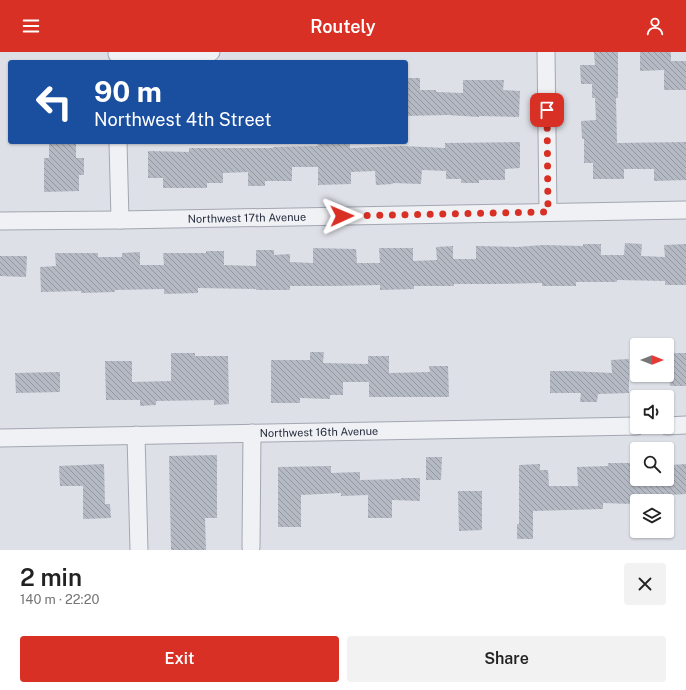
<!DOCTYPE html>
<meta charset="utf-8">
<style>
body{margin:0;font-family:"Public Sans",sans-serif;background:#f2f2f2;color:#222;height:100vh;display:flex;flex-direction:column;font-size:15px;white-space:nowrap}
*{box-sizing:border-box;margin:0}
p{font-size:13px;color:#767676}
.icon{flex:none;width:22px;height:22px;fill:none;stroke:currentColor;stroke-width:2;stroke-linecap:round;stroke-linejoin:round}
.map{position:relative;height:498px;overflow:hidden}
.sheet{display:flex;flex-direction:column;background:#fff;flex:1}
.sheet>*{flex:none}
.banner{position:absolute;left:8px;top:8px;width:400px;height:84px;border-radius:4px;box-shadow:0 1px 3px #0004;background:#1a4fa0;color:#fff;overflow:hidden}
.needle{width:26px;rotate:90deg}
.buttons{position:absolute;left:630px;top:286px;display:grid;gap:8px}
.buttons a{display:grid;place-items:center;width:44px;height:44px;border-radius:4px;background:#fff;box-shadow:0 1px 3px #0004;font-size:20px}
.pin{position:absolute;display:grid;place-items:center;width:34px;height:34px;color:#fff;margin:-17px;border-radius:8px;box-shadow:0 2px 6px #0006}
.me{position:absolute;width:44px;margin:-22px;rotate:89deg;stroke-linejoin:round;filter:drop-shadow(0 0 3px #0008)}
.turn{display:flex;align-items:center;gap:14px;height:84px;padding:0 20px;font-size:18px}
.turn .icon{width:52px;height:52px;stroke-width:2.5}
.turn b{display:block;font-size:28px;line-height:34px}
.round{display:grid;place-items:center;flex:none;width:42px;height:42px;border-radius:4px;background:#f2f2f2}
.headline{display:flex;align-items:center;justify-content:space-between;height:68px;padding:0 20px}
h1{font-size:24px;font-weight:600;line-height:30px}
.cta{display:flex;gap:8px;margin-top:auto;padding:8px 20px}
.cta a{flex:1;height:46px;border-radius:4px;background:#d93025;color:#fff;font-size:16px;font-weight:600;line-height:46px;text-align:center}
.cta a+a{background:#f2f2f2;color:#222}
header{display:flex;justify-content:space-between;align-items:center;height:52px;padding:0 20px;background:#d93025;color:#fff;font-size:18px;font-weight:600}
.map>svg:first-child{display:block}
.building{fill:url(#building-back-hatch)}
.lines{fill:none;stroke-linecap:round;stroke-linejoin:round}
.minor-casing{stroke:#a3a7b1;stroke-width:19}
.minor{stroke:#eff1f5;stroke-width:17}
.route{stroke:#d93025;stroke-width:7;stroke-dasharray:0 12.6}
.labels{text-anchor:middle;stroke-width:4;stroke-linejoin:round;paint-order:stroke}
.street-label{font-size:11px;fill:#272d3d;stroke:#eceff4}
</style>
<header><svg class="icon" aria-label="menu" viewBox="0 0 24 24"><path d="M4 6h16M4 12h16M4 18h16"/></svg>Routely<svg class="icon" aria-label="person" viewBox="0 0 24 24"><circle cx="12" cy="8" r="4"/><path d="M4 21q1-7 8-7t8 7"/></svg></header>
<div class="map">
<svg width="686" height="498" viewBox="0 0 686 498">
<defs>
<pattern id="building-back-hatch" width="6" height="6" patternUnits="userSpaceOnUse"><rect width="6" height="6" fill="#b4b9c3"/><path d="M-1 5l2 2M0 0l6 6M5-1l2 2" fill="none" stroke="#9297a0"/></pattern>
</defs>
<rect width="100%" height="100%" fill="#dde0e7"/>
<g class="building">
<polygon points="594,0 618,0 618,46 616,46 617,91 686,90 686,128 654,129 654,117 624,117 624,127 593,127 593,111 584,111 584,87 582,87 581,69 596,68 595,46 592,46 592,32 581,32 580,13 595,13"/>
<polygon points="640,0 671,0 671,9 686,9 686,38 664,38 664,18 640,19"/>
<polygon points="406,26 420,26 420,38 436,38 436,40 463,41 463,28 504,28 503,38 520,39 519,65 479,64 479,65 448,63 406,64"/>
<polygon points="49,90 76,90 76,106 84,106 84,123 79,123 79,139 44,140 44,106 49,106"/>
<polygon points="520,90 520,116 505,117 505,128 479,128 479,131 461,131 461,127 446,127 446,119 422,118 421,132 393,131 393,132 376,133 375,119 351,120 351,132 318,133 318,115 292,115 292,129 265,129 265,134 248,134 248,120 223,121 223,131 207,131 207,136 163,136 163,126 148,126 148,99 189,100 189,96 273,96 273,95 318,94 317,91 350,91 350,96 402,94 445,96 445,91"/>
<polygon points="625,191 642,192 641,204 665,205 664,193 686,192 686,233 665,233 665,229 617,228 617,230 576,230 576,234 542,234 542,231 495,232 454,232 454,234 414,234 414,237 380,238 380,233 332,234 290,234 290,238 256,238 256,237 198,236 198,241 164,242 164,237 115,238 115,240 81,241 81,239 41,240 40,215 56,214 55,201 98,201 98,205 122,205 122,201 140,200 140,213 164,213 163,201 206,201 206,199 224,199 224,213 256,214 256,198 274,198 274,203 290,202 290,210 313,211 313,196 356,197 357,211 380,211 379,196 413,196 413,209 437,208 436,195 453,194 453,207 476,207 476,194 517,195 543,193 583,194 583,192 601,192 601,203 624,203"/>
<polygon points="0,204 27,204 26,225 0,224"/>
<polygon points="310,300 324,300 323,311 368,312 368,304 389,304 389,321 430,320 429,314 448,314 449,345 369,345 369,330 343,330 343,343 330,343 330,347 300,346 300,351 271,351 271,308 310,308"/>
<polygon points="171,301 195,301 195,304 228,304 229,352 214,353 214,348 156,349 156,353 140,354 140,348 106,348 105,309 132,309 132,330 171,329"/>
<polygon points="669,301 686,301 686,334 670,334"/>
<polygon points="629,307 629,341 598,342 597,350 580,350 581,341 550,341 550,319 569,319 612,321 611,308"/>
<polygon points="60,320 60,340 16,341 15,321"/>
<polygon points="217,403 217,466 205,466 206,498 171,498 169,404"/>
<polygon points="426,405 442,405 441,428 426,428"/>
<polygon points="608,411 633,411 633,427 672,427 671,413 686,412 686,442 633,445 633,452 603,451 603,457 533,459 533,487 517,487 517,472 519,472 519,413 540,412 540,418 548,418 549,434 578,434 577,415 608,414"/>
<polygon points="104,412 105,452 110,452 111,466 83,467 83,434 60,434 59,414"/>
<polygon points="331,414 331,421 360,420 360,428 401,427 401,426 420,426 420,449 392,448 392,466 368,466 368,443 341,444 341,441 301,443 301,475 278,475 278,415"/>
<polygon points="458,439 482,439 482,478 459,479"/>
</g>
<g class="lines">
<defs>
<g id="minor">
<polyline points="546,0 548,160"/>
<polyline points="117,2 211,0"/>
<polyline points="118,90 120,168"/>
<path id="s1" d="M0,169L120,168L686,158"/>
<polyline points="667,374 686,373"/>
<polyline points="136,383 139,498"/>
<path id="s2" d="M0,386L637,374"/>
<polyline points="251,495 252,381"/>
</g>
</defs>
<use href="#minor" class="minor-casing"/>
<use href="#minor" class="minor"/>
</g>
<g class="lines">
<polyline class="route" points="342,164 548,160 547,58"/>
</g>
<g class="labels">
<g class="street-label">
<text dy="4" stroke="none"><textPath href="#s1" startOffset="247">Northwest 17th Avenue</textPath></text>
<text dy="4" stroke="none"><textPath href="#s2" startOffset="319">Northwest 16th Avenue</textPath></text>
</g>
</g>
</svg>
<div class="buttons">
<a><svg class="needle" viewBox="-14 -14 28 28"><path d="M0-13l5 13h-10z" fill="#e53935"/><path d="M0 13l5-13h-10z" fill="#767676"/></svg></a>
<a><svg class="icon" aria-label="sound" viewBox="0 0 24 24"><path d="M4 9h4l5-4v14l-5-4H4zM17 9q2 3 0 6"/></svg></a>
<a><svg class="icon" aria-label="search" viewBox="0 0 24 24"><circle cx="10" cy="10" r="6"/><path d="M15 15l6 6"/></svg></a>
<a><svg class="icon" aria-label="layers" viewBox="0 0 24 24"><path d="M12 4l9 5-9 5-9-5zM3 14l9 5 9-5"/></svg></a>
</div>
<div class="pin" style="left:547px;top:58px;background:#d93025"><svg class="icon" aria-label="arrive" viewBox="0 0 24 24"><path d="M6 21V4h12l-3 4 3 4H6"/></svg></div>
<svg class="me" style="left:342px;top:164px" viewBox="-20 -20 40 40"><path d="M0-17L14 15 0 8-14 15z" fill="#d93025" stroke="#fff" stroke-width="4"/></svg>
<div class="banner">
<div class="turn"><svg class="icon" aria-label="left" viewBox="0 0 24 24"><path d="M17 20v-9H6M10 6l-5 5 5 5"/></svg><div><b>90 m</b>Northwest 4th Street</div></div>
</div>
</div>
<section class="sheet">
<div class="headline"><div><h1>2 min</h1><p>140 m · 22:20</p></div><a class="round"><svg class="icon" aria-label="close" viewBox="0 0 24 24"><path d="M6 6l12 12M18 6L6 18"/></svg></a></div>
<div class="cta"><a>Exit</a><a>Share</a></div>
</section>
